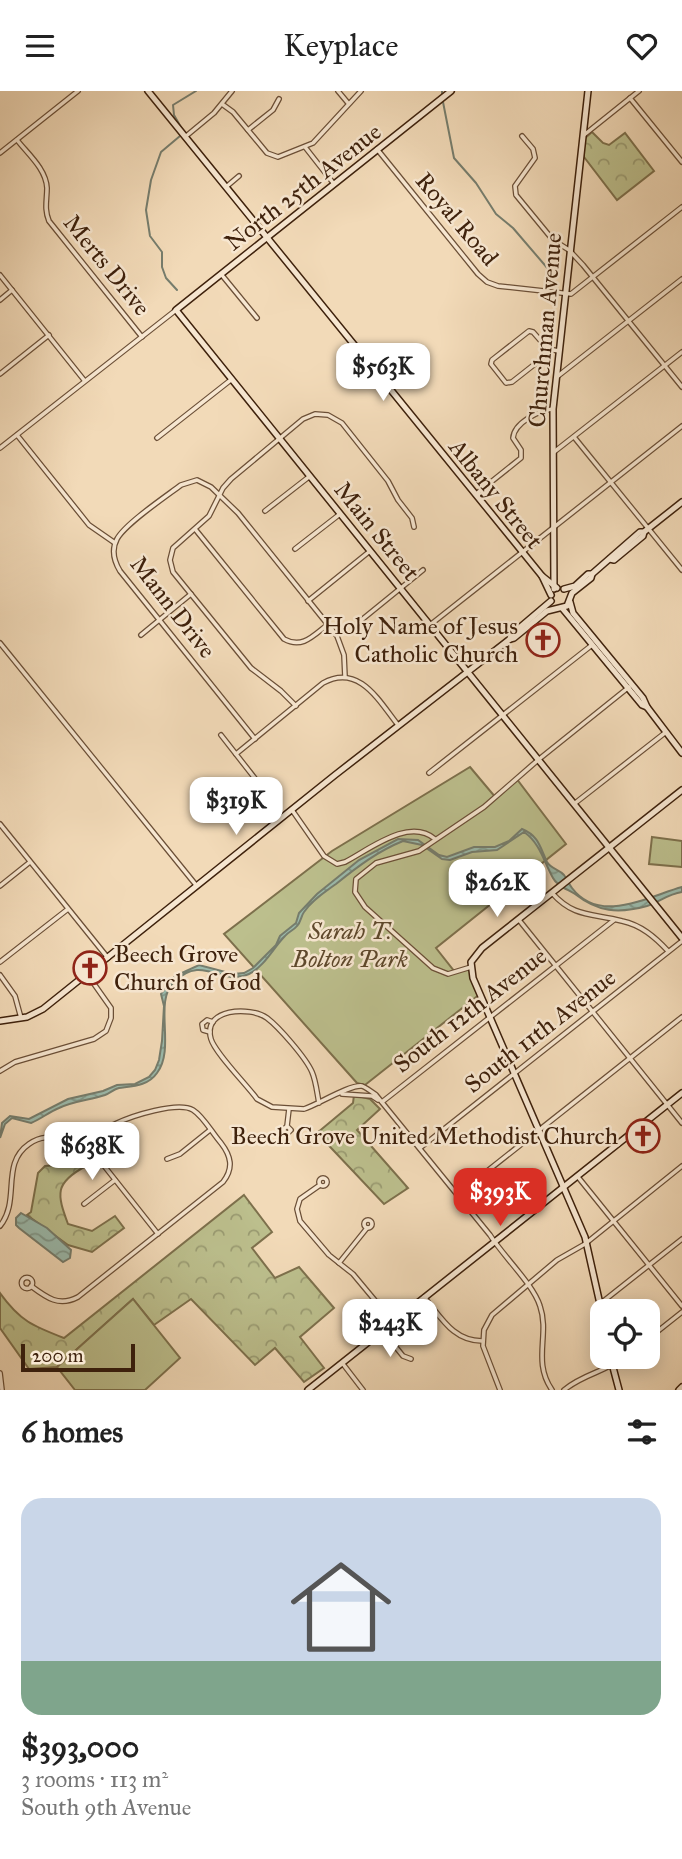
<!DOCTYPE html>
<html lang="en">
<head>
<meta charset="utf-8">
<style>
	body { margin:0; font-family:"IM FELL Great Primer",serif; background:#f2f2f2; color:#222; height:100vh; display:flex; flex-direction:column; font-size:26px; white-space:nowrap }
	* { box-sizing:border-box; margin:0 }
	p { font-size:23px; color:#767676 }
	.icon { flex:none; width:38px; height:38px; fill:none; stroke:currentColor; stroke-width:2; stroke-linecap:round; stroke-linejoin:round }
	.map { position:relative; height:1299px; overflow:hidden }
	.details { display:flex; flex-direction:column; background:#fff; flex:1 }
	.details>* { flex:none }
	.fabs { position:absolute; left:590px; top:1208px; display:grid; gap:14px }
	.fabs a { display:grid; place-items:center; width:70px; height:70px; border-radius:14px; background:#fff; box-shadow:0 4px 18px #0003; font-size:35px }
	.scale { position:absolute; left:21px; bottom:18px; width:114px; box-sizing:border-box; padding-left:7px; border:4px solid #3e210c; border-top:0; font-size:19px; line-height:24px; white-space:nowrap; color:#3e210c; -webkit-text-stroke:5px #f7e7d1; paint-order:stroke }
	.price { position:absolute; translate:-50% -60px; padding:0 16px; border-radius:14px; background:#fff; color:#222; font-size:23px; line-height:46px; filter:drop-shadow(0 2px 4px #0008) }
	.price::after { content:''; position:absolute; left:50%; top:42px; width:21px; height:16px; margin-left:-10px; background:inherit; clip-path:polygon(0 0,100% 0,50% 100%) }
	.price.active { background:#d93025; color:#fff }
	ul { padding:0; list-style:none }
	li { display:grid; align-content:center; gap:14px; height:371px; padding:0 21px }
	li span { display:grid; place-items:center; height:217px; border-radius:21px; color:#555 }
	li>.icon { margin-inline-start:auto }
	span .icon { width:126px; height:126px; fill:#fffc; stroke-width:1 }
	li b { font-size:30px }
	h2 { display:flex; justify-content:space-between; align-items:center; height:84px; padding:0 21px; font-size:30px }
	header { display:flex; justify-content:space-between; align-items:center; height:91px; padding:0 21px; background:#fff; font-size:32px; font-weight:600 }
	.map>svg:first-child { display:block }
	.forest { fill:url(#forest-crowns); stroke:#7d704c; stroke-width:2 }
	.park { fill:#bcbf8d; stroke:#7d704c; stroke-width:2 }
	.water { fill:url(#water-waves); stroke:#767d6d; stroke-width:2 }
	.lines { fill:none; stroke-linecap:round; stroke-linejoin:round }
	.stream { stroke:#767d6d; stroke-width:2 }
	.street-casing { stroke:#6b4f37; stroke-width:6 }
	.secondary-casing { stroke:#3e210c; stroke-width:8 }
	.street { stroke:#f7e7d1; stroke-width:3.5 }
	.secondary { stroke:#f7e7d1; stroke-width:5 }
	.labels { text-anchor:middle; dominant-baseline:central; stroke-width:5; stroke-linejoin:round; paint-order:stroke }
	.street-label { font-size:24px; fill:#3e210c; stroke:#f7e7d1 }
	.poi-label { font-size:24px; fill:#3e210c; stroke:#f7e7d1; text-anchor:end }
	.park-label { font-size:24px; font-style:italic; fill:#5e482c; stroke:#f7e7d1 }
</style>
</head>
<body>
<header><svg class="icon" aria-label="menu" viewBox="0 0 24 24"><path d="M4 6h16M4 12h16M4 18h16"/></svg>Keyplace<svg class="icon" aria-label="heart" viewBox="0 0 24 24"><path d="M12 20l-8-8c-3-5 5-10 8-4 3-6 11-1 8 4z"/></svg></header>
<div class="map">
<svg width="682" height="1299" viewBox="0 0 682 1299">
	<defs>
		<pattern id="forest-crowns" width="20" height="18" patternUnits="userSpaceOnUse" patternTransform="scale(1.75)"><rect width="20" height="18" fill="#bcbf8d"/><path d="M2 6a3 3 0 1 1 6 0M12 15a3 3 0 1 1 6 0" fill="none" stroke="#9a9b72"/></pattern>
		<pattern id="water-waves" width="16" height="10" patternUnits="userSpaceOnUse" patternTransform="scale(1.75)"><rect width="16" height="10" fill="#9bbbad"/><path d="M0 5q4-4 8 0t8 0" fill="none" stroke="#80988b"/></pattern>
	</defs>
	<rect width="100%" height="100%" fill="#f2dab8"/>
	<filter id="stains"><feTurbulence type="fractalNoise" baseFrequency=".00286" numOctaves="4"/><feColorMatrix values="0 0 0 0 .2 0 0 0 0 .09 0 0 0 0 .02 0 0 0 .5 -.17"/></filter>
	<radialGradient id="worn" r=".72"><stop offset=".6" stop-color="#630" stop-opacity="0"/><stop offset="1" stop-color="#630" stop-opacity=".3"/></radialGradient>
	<g class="forest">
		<polygon points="592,41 603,52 609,54 625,42 654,80 617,109 584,66 584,48"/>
		<polygon points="354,1004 370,1008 380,1018 357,1039 408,1097 384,1113 317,1042 353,1012"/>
		<path d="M57,1074L86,1075C54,1092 57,1103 68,1133L92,1140L115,1125L124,1137L92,1161L68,1154L27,1124L31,1121L38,1082L45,1075Z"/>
		<path d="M244,1104L272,1141L252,1157L275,1187L299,1176L334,1217L300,1246L324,1277L304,1291L275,1257L255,1274L191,1208L154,1234L133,1208L57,1276L29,1278L0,1237V1202C20,1230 33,1235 64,1247Z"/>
	</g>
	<g class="park">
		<polygon points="470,676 496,707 516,687 566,753 436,857 455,881 471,876 480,903 365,994 357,992 224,843 332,760"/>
		<polygon points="652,746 682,750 682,776 649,773"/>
		<polygon points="133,1208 180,1267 145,1299 75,1299 57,1276"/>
	</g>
	<g class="water">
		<path d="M522,738C539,745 540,756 547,771C551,778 559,778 564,784C567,788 569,793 572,797C600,834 649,805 682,796V801C668,803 659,811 647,815C618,823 598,821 575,803C567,798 557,795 553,787C544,771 540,752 524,741L497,759L472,761L450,769L442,768L422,754L403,750C378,760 357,776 336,793C325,801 312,809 304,821C301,825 301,831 297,835C294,839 288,841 285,845C273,857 265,875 249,883C222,896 203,862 174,891C153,911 176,957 157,982C148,995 133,995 119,997C114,998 110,1002 105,1004C90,1009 73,1010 59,1017C49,1021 41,1028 31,1032L12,1027L5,1033L0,1047L2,1032L10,1025L29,1028L68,1008L103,1000L117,994L135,993L149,986L155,979L159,969L162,950L164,915L161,903L175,885L199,874L233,883L244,882L253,877L276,854L280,845L296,832L299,822L317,803L359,769L398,748L418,749L439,764L447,766L474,756H495L509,750Z"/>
		<polygon points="21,1122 47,1137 71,1159 70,1167 63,1171 19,1137 16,1134 16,1127"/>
	</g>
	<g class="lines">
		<g class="stream">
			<polyline points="442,0 442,3"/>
			<polyline points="443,11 454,67 476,92 496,123 513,137 555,186"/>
			<polyline points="182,38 174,24 173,14 196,0"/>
			<polyline points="177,199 166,187 162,176 162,161 150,145 146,119 151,89 161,61 180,45"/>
		</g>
		<defs>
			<g id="street">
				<polyline points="338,0 348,12"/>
				<polyline points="630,7 682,71"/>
				<polyline points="222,13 233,21 267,62 278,66 313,52 361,0"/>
				<polyline points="248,39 273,19 279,8"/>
				<polyline points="584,44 639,0"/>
				<polyline points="522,45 533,58 535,67 515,95 516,104 553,149 569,159 583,174 682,296"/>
				<polyline points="185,46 214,22 232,0"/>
				<path d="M17,49C28,63 46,78 47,97C47,109 44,118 49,130L142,246"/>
				<polyline points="305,56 334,93"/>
				<polyline points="377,58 478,183 487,191 498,195 571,203 682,116"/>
				<polyline points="0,62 78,0"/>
				<polyline points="226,96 239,85"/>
				<polyline points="221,183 257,227"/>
				<polyline points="0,184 84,289"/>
				<polyline points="0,209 12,199"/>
				<polyline points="548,258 540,269 512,291 506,292 491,273 492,269 529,240 533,241 548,258 559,260"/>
				<polyline points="0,283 49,244"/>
				<polyline points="558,285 682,188"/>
				<polyline points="17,344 89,434 115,452"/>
				<polyline points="574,346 682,479"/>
				<polyline points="157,347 232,288"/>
				<polyline points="0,357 176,219"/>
				<polyline points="554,361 682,261"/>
				<path d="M476,403L521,367V359L513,347C514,332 539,319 553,318"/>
				<polyline points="265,420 310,385"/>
				<path d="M195,438L284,548C302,558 313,545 327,534"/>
				<polyline points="295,458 340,423"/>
				<polyline points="308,510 370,460"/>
				<polyline points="359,531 423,479"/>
				<polyline points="430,534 682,335"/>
				<polyline points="141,544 191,503"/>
				<polyline points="0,552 196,794"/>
				<polyline points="296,615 281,600 251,577 173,481 170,469 173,457 209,425 223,397 231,388 303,328 315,323 328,324 342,332 388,390 398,409 412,427 414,436"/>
				<polyline points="221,644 257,690"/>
				<path d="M255,648L120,480C114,470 111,459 117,448C125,433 165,406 181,394L197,389L211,396L238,422L337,545L344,564L345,586"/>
				<path d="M236,663L323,592C359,572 379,610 398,634"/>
				<polyline points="429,682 592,554"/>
				<polyline points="574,713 666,641"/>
				<path d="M292,719L324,765L337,773L345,771C370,758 409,726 435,748"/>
				<polyline points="0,733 108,867"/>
				<polyline points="0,795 30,771"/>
				<path d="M552,802C574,827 593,822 622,830C641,834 655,846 668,860"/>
				<polyline points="519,829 682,1032"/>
				<polyline points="0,871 68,818"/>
				<polyline points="471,876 448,883 433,877 365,816 355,801 356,788 376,772 419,760 484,716 538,669 629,596"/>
				<polyline points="0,884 15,905 21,927"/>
				<polyline points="210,941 203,939 202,933 207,929 213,931"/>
				<polyline points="0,980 15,971 94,948 106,940 111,927 111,917 87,883"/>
				<polyline points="342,1003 372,1005 378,1009"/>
				<polyline points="382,1011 614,829"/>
				<path d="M319,1012C317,1002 316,990 312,981C306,967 279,936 267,927C250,915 202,917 211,948C215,962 247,994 257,1008L272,1016L304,1018C317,1014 350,993 362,995C367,997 372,1001 376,1004L490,1144C503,1165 533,1193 540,1215C550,1244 532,1270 552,1299"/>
				<polyline points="287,1035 291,1039 287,1043 283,1039 287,1035 289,1018"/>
				<polyline points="89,1047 105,1076 158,1143"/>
				<polyline points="420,1057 682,850"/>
				<polyline points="167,1068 180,1063 210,1039"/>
				<polyline points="578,1086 682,1215"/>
				<circle cx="323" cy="1091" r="4"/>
				<polyline points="320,1094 300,1108 297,1118 300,1130 329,1164 353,1183 393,1231"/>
				<polyline points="457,1104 682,926"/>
				<polyline points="84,1113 115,1089"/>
				<circle cx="368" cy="1133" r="4"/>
				<path d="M0,1135C21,1109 0,1073 29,1053C49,1039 61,1052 81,1049C93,1047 104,1038 115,1033C131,1025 178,1010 193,1019C204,1026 212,1042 221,1052C231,1065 234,1077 223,1091L78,1206C59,1216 47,1207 31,1195"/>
				<polyline points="339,1172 367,1137"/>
				<circle cx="27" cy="1192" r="5.5"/>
				<path d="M424,1206C441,1226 453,1250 482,1250"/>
				<polyline points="379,1211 398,1227"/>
				<polyline points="601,1212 682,1148"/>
				<polyline points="382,1239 403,1265 411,1268"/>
				<polyline points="648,1248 682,1221"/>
				<polyline points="343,1273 363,1299"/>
				<polyline points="0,1282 2,1299"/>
				<polyline points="500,1299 483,1255 484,1239 492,1224 557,1169 585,1153 682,1075"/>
				<path d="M564,1299C585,1282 606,1281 626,1265"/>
			</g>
			<g id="secondary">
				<polyline points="148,0 542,485 551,504"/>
				<polyline points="451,0 176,219 682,847"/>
				<polyline points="610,468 614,469 643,445 644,441"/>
				<polyline points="542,485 557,497"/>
				<polyline points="554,498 553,318 588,0"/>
				<polyline points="564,498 575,495 588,483 592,483 640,441 644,441 682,411"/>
				<polyline points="570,511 573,522 643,607 647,616"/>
				<polyline points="562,517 642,614 647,616 682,662"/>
				<polyline points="510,548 514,547 547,520 567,515 572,502 591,487 592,483"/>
				<polyline points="0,930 27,926 43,918 335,684 510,548 511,544 551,510"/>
				<polyline points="602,1222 585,1146 473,887 471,871 482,857 682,699"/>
				<polyline points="610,1265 619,1299"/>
				<polyline points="308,1299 682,1002"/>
				<polyline points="679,1299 682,1296"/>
			</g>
		</defs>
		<use href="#street" class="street-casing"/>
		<use href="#secondary" class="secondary-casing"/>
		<use href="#street" class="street"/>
		<use href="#secondary" class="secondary"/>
	</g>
	<defs>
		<symbol id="church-ring" viewBox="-11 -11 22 22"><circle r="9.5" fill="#f7e7d1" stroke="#8f2418" stroke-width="1.5"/><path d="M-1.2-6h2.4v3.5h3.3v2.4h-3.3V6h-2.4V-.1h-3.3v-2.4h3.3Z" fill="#8f2418"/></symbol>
	</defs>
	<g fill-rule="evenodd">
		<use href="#church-ring" x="524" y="530" width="38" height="38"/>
		<use href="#church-ring" x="71" y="858" width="38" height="38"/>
		<use href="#church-ring" x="624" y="1026" width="38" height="38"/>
	</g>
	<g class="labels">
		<g class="street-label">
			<text transform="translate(303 96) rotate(-38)">North 25th Avenue</text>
			<text transform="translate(457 128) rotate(50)">Royal Road</text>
			<text transform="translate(107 174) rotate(51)">Merts Drive</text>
			<text transform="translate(545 239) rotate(-85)">Churchman Avenue</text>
			<text transform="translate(496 403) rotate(51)">Albany Street</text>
			<text transform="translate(377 440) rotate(51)">Main Street</text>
			<text transform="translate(173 516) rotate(52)">Mann Drive</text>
			<text transform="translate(470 919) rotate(-38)">South 12th Avenue</text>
			<text transform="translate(540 940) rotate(-38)">South 11th Avenue</text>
		</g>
		<g class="poi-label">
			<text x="518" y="535">Holy Name of Jesus<tspan x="518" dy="28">Catholic Church</tspan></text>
			<text x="114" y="863" text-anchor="start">Beech Grove<tspan x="114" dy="28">Church of God</tspan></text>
			<text x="618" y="1045">Beech Grove United Methodist Church</text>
		</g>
		<g class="park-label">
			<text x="350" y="840">Sarah T.<tspan x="350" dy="28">Bolton Park</tspan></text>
		</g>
	</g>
	<rect width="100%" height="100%" filter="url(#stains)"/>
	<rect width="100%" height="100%" fill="url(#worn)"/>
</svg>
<div class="fabs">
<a><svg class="icon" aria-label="locate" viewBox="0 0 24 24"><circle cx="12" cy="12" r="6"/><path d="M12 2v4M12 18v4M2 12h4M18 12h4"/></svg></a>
</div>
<div class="scale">200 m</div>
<b class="price" style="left:383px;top:312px">$563K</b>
<b class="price" style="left:236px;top:746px">$319K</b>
<b class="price" style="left:497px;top:828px">$262K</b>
<b class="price" style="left:92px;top:1091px">$638K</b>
<b class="price active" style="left:500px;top:1137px">$393K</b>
<b class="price" style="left:390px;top:1268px">$243K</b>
</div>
<section class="details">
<h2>6 homes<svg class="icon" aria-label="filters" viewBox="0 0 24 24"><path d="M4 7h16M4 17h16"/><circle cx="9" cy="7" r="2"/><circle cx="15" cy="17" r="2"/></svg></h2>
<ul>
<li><span style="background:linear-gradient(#c9d6e8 75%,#7fa58c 0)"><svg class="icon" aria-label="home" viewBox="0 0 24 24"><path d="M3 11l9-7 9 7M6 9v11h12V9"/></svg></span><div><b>$393,000</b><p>3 rooms · 113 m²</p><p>South 9th Avenue</p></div></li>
</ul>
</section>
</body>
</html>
